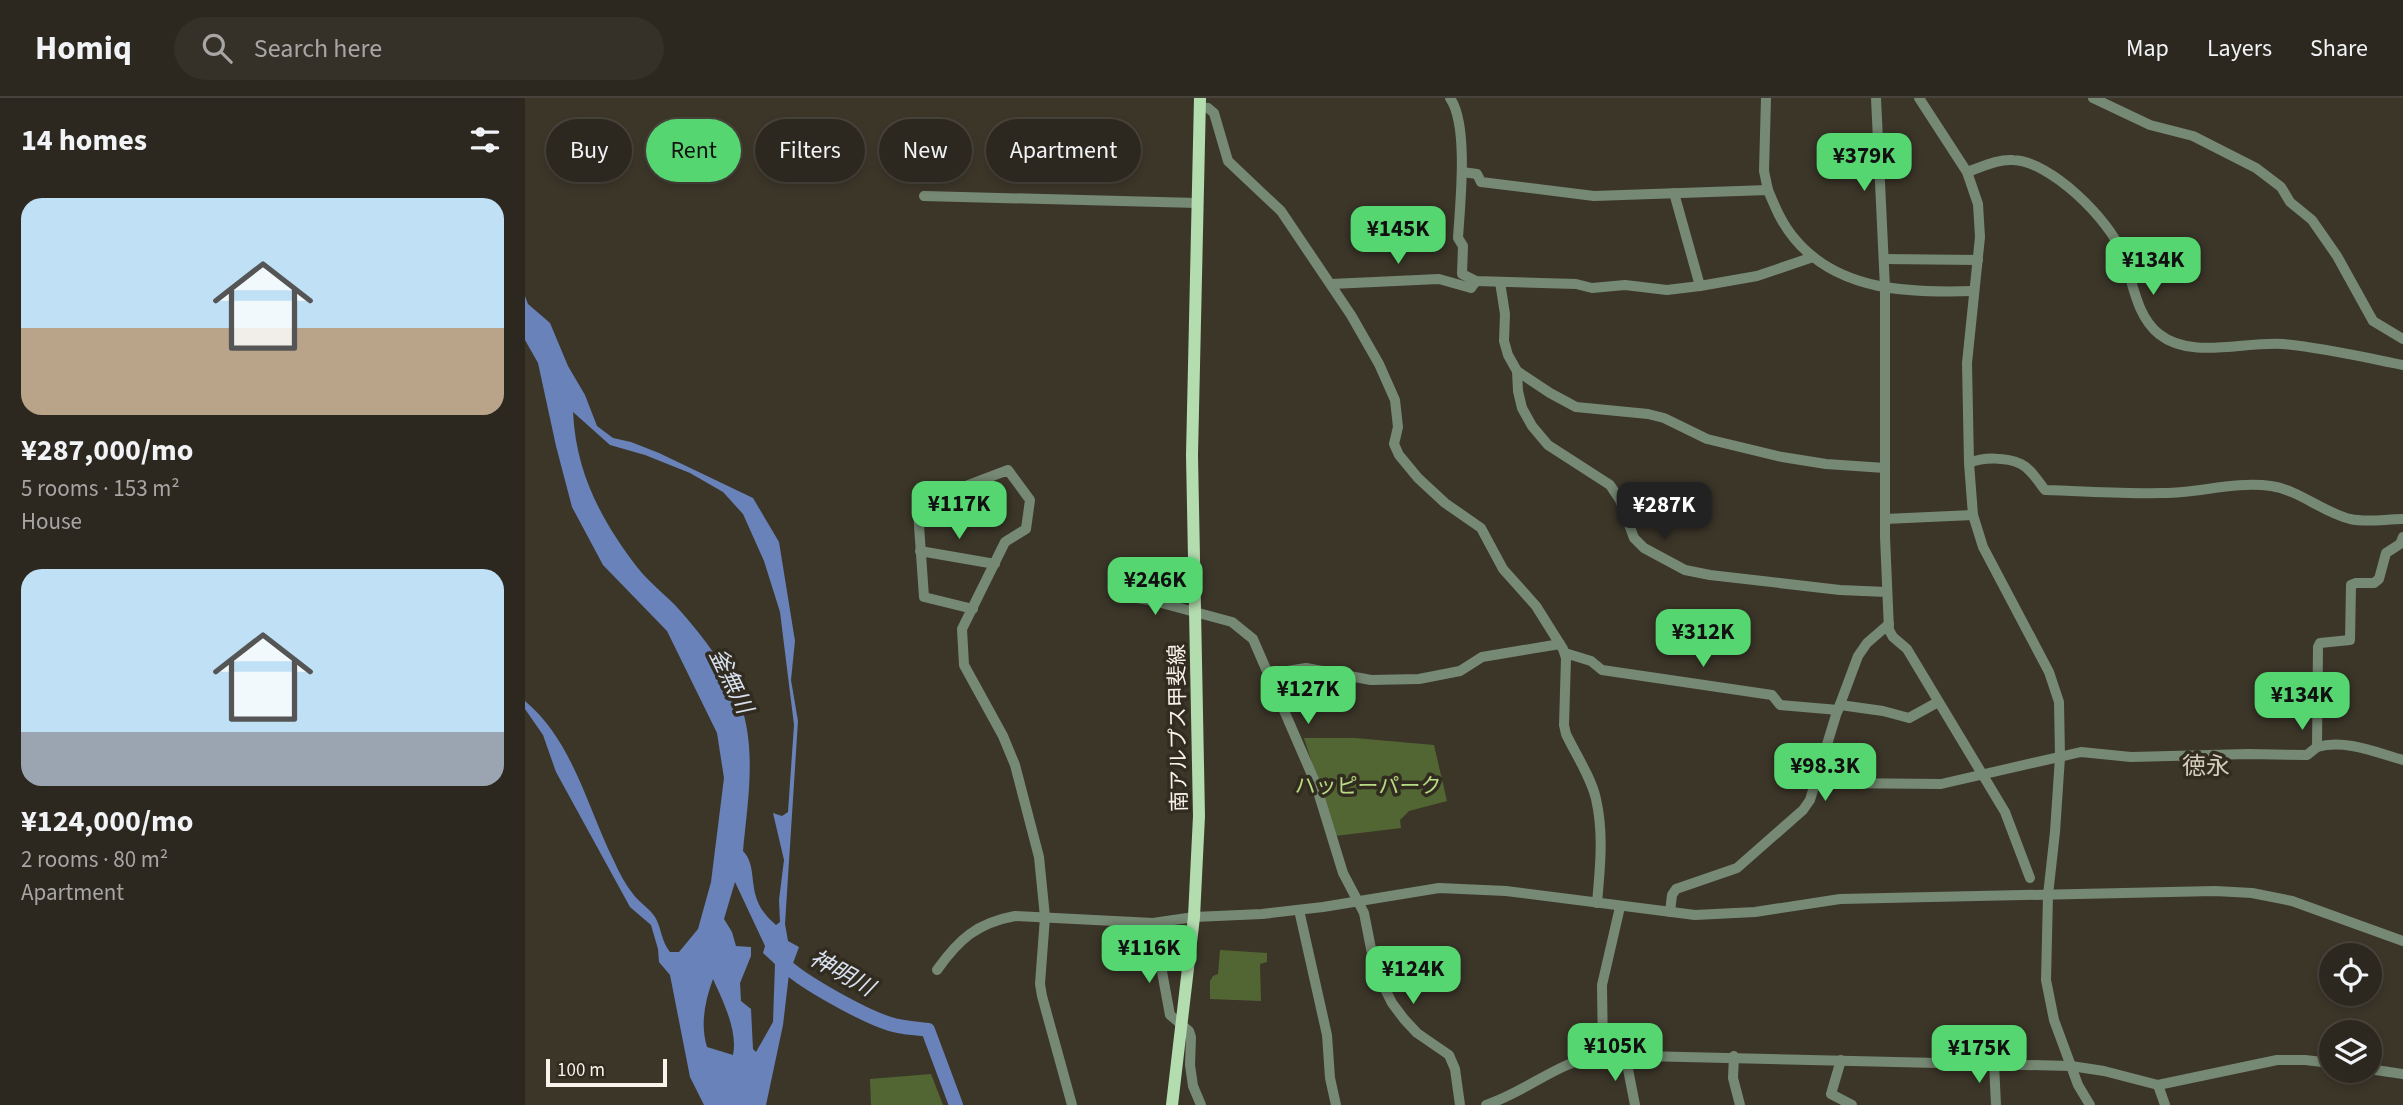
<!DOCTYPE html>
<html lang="en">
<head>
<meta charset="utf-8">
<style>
	body { margin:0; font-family:"Source Sans 3","Noto Sans JP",sans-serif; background:#353028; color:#f1f3f6; height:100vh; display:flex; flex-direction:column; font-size:26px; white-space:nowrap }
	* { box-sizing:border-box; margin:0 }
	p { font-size:23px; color:#a7a6a4 }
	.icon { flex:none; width:38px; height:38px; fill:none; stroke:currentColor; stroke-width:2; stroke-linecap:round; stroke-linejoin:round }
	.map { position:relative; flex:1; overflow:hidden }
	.panel { display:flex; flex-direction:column; background:#2d281f; width:525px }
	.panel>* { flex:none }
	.banner { position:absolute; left:21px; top:21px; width:665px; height:63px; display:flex; gap:14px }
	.buttons { position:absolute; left:1794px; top:845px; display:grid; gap:14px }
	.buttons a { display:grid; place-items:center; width:63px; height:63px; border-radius:50%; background:#2d281f; box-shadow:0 4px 10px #0003,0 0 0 2px #48443d; font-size:35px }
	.scale { position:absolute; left:21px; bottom:18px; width:121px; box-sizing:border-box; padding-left:7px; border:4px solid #f8f4ec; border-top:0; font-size:19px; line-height:24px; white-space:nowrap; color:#f8f4ec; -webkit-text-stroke:5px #312c1f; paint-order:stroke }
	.price { position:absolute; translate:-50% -60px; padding:0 16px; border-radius:14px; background:#56d671; color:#111; font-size:23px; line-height:46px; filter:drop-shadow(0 2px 4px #0008) }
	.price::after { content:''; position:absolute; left:50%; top:42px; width:21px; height:16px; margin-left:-10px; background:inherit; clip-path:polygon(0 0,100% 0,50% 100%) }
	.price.current { background:#222; color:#fff }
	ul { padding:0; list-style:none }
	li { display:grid; align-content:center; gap:14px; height:371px; padding:0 21px }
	li span { display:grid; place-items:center; height:217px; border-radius:21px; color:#555 }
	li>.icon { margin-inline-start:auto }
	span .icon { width:126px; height:126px; fill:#fffc; stroke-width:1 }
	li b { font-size:30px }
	h2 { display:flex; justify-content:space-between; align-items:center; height:84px; padding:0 21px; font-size:30px }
	.chip { padding:0 24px; border-radius:32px; background:#2d281f; box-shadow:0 4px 10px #0003,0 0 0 2px #48443d; font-size:24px; line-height:63px }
	.chip.current { background:#56d671; color:#111 }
	header { display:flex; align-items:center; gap:42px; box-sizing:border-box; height:98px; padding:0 35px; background:#2d281f; border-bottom:2px solid #48443d }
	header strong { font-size:33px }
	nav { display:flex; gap:38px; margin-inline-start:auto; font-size:24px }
	.search { width:490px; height:63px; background:#353028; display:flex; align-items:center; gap:18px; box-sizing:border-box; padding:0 24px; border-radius:38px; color:#a7a6a4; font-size:26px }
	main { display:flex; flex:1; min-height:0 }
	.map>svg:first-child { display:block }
	.green { fill:#526633 }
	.water { fill:#6982b9; fill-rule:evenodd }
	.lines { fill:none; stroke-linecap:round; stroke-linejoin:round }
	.river { stroke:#6982b9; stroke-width:14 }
	.minor { stroke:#768974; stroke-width:10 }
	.major { stroke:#b3dcaf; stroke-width:12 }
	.labels { text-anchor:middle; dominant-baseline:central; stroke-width:7; stroke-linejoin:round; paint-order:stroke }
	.street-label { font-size:21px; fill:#f8f4ec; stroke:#312c1f }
	.park-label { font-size:21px; fill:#b8db85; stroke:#312c1f }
	.water-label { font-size:23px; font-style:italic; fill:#d9e1f1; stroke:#312c1f }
	.quarter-label { font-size:24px; fill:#d4cdbc; stroke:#312c1f }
</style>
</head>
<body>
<header>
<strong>Homiq</strong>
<div class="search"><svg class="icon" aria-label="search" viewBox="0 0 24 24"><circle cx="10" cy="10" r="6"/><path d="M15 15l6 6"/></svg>Search here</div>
<nav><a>Map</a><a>Layers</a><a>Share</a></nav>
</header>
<main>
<section class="panel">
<h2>14 homes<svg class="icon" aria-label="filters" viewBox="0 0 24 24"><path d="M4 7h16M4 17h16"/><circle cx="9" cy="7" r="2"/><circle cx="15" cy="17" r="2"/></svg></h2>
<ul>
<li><span style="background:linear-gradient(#bfe0f5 60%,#b9a48a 0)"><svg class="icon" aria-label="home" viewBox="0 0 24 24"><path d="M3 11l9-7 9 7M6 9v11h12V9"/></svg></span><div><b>¥287,000/mo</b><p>5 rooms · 153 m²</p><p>House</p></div></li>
<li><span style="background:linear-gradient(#bfe0f5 75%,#9aa5b1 0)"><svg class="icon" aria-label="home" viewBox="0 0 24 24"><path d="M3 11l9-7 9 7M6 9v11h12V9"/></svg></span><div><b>¥124,000/mo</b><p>2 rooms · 80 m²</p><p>Apartment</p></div></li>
</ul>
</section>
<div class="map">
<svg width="1878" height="1007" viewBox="0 0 1878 1007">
	<rect width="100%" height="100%" fill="#3c3629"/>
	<g class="green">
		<polygon points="779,640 830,640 909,647 922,703 884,713 875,722 876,730 810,738"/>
		<polygon points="695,852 742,855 742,864 735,866 736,903 685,901 685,883 688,878 693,876"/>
		<polygon points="406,976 418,1007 346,1007 345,981"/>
	</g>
	<path class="water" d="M0,198L3,206L25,225L43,268L60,297L72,328L88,340L106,344L134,355L228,400L254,444L270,543L266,582L273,623L260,826L263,843L274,849L264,876L258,927L241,1007H179L165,979L145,877L134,864L133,851L126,827L105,809L31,674L18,637L0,611V603C48,643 62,709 89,763C94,774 100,786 108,796C114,804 124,810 130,819C137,831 136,843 145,854H154L173,831L186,784L199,680L192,635L142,533L78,467L47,409L31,348L13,265L0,242ZM48,314L85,347L120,357L165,375L198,394L218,416L239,463L255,514L269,627L263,714L257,718L248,715L259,762L254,802L255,824L251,827C217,799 236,772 218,753C223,699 234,641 209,590C195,560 172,531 150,507C138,495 123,483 112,469C76,422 51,375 48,314ZM210,784L240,848L238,855L250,866L248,924L231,954L228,951L226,911L216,903L215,885L226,858V849L211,848L207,834L199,821ZM188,881C198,903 213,933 208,957L182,949C175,926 180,903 188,881Z"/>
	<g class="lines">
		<path class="river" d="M253,858C263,878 342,919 365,926C377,930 391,930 403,932L431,1007"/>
		<g class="minor">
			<path d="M925,0C944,27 935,106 933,140L938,148L937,176L951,183L1051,186L1067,190L1100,187L1142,192L1175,188L1232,178L1288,159"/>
			<polyline points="1241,0 1239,73 1243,92"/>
			<polyline points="1351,0 1360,190 1360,439 1364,532 1368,539 1382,551 1480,714 1505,780"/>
			<polyline points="1394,0 1442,74 1453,106 1455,139 1442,265 1444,365 1448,417 1458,449 1524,574 1534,604 1535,659 1530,734 1523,797 1521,882 1529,922 1553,987 1565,1007"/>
			<polyline points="1568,0 1625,27 1668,38 1731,70 1756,89 1765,104 1787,122 1812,158 1848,223 1878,241"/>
			<path d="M675,9L683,10L689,15L703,63L756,113L826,217L854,266L870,302L873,329L869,346L874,357L893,380L920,405L956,430L978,471L1011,508L1038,551L1041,560L1039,627L1041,636C1051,657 1066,679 1071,701C1079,736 1075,770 1072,805"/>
			<path d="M937,74L952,76L956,84L1069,98L1243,92C1250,109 1257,126 1269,140C1313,194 1386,195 1449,193"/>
			<path d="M1442,74C1457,69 1472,61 1488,62C1525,63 1584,121 1597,155C1608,181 1610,217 1634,236C1666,262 1719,243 1758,246C1799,250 1838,259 1878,267"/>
			<polyline points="1149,95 1175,188"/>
			<polyline points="399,98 673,105"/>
			<polyline points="1359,161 1453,162"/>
			<polyline points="975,184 980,216 979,243 983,257 992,273 1025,295 1051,309 1123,316 1139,320 1182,341 1257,359 1301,366 1360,370"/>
			<polyline points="806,186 914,181 946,190 951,183"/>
			<polyline points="992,273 993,293 997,310 1007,328 1023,347 1085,387 1095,402 1109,440 1119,450 1160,472 1185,477 1315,492 1362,494"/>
			<path d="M1444,365C1458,359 1481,359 1496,366C1506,371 1513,383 1520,392C1559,393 1599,396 1639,395C1674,395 1710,383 1746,388C1774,392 1797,414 1825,421C1843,425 1860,421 1878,421"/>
			<polyline points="1360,421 1448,417"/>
			<polyline points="395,453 470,466"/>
			<polyline points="596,497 629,503 707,524 728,541 790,684 818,775 839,815 850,871 867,905 879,921 892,935 924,957 930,971 935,1007"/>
			<polyline points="448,511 399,499 392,399 412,399 483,372 505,402 501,431 480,444 437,531 439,567 478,638 490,667 514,759 520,819 515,886 517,898 547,1007"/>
			<polyline points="1040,555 1066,563 1077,572 1247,597 1255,607 1313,612"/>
			<polyline points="744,576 781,570 846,582 894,581 935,573 957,559 1035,546"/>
			<polyline points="1315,607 1358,613 1384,620 1413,604"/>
			<path d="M1792,649C1820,641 1850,654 1878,662"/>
			<polyline points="1289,688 1309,685 1416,686 1556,654 1606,659 1723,656 1782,657 1792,649 1793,549 1795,545 1825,542 1826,487 1831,485 1849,485 1854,481 1861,455 1875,446 1878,439"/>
			<polyline points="774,812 802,937 805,980 811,1007"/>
			<polyline points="1145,814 1147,797 1151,791 1212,770 1278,712 1285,702 1311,617 1333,558 1342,545 1364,526"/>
			<polyline points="628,825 645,917 664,933 666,939 665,967 668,988 676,1007"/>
			<path d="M412,872C434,841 452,825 490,818L628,825L669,819L737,816L798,809L914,790L981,793L1170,817L1230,814L1315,801L1690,793L1727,795L1767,803L1878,843"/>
			<polyline points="1078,956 1077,887 1095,809"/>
			<polyline points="1100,956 1110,1007"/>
			<polyline points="1209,958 1208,980 1215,1007"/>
			<polyline points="1316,962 1306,996 1327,1007"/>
			<polyline points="1469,966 1471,1007"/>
			<polyline points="1844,971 1878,976"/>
			<polyline points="1633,987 1640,1007"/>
			<path d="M961,1007C1001,994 1032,964 1075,957L1546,968L1579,973L1633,987L1752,962H1780L1806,965"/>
		</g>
		<polyline class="major" points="647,1007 669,819 674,718 667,357 675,0"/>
	</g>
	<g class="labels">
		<g class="street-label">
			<text transform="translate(653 630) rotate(-91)">南アルプス甲斐線</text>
		</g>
		<g class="park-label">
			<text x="843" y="688">ハッピーパーク</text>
		</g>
		<g class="water-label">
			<text transform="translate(206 583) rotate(64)">釜無川</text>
			<text transform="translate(317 875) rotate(29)">神明川</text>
		</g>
		<g class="quarter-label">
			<text x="1681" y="668">徳永</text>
		</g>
	</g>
</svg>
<div class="buttons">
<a><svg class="icon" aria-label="locate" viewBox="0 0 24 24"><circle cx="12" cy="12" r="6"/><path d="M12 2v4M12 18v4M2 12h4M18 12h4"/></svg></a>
<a><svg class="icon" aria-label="layers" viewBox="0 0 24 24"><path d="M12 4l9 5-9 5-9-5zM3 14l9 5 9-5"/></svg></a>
</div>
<div class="scale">100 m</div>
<b class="price" style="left:1339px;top:95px">¥379K</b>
<b class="price" style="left:873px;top:168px">¥145K</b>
<b class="price" style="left:1628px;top:199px">¥134K</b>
<b class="price" style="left:434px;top:443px">¥117K</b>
<b class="price current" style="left:1139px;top:444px">¥287K</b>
<b class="price" style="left:630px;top:519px">¥246K</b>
<b class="price" style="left:1178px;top:571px">¥312K</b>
<b class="price" style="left:783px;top:628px">¥127K</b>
<b class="price" style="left:1777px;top:634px">¥134K</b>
<b class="price" style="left:1300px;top:705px">¥98.3K</b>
<b class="price" style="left:624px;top:887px">¥116K</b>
<b class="price" style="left:888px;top:908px">¥124K</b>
<b class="price" style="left:1090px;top:985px">¥105K</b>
<b class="price" style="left:1454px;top:987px">¥175K</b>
<div class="banner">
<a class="chip">Buy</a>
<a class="chip current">Rent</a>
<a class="chip">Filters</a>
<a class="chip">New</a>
<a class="chip">Apartment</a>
</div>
</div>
</main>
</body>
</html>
